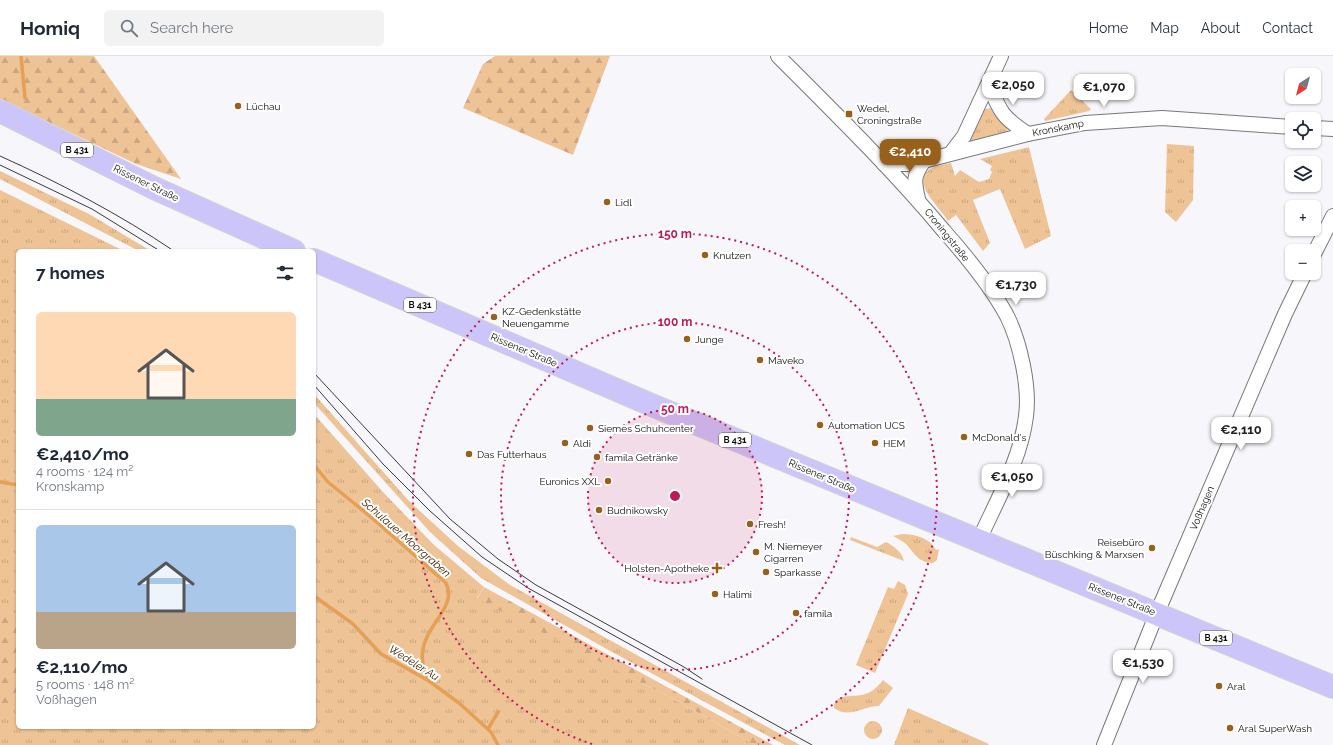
<!DOCTYPE html>
<html lang="en">
<head>
<meta charset="utf-8">
<style>
	body { margin:0; font-family:Raleway,sans-serif; background:#f2f2f3; color:#1f2937; height:100vh; display:flex; flex-direction:column; font-size:15px; white-space:nowrap }
	* { box-sizing:border-box; margin:0 }
	p { font-size:13px; color:#747a83 }
	.icon { flex:none; width:22px; height:22px; fill:none; stroke:currentColor; stroke-width:2; stroke-linecap:round; stroke-linejoin:round }
	.map { position:relative; flex:1; overflow:hidden }
	.details { position:absolute; left:16px; top:193px; width:300px; height:480px; display:flex; flex-direction:column; background:#fff; border-radius:6px; box-shadow:0 1px 3px #0004 }
	.details>* { flex:none }
	.needle { width:26px; rotate:216deg }
	.buttons { position:absolute; left:1285px; top:12px; display:grid; gap:8px }
	.buttons a { display:grid; place-items:center; width:36px; height:36px; border-radius:6px; background:#fff; box-shadow:0 1px 3px #0004; font-size:20px }
	.price { position:absolute; translate:-50% -34px; padding:0 9px; border-radius:8px; background:#fff; color:#222; font-size:13px; line-height:26px; filter:drop-shadow(0 1px 2px #0008) }
	.price::after { content:''; position:absolute; left:50%; top:24px; width:12px; height:9px; margin-left:-6px; background:inherit; clip-path:polygon(0 0,100% 0,50% 100%) }
	.price.active { background:#98611b; color:#fff }
	ul { padding:0; list-style:none }
	li { display:grid; align-content:center; gap:8px; height:212px; padding:0 20px }
	li+li { border-top:1px solid #e0e1e3 }
	li span { display:grid; place-items:center; height:124px; border-radius:6px; color:#555 }
	li>.icon { margin-inline-start:auto }
	span .icon { width:72px; height:72px; fill:#fffc; stroke-width:1 }
	li b { font-size:17px }
	h2 { display:flex; justify-content:space-between; align-items:center; height:48px; padding:0 20px; font-size:17px }
	header { display:flex; align-items:center; gap:24px; box-sizing:border-box; height:56px; padding:0 20px; background:#fff; border-bottom:1px solid #e0e1e3 }
	header strong { font-size:19px }
	nav { display:flex; gap:22px; margin-inline-start:auto; font-size:14px }
	.search { width:280px; height:36px; background:#f2f2f3; display:flex; align-items:center; gap:10px; box-sizing:border-box; padding:0 14px; border-radius:6px; color:#747a83; font-size:15px }
	.map>svg:first-child { display:block }
	.grass { fill:url(#grass-tufts) }
	.forest { fill:url(#forest-firs) }
	.lines { fill:none; stroke-linecap:round; stroke-linejoin:round }
	.stream { stroke:#e4a156; stroke-width:3.5 }
	.minor-casing { stroke:#78787c; stroke-width:16 }
	.primary-casing { stroke:#d4d4d4; stroke-width:24 }
	.minor { stroke:#fff; stroke-width:14 }
	.primary { stroke:#ccc5f9; stroke-width:22 }
	.tram { stroke:#3a3a3d; stroke-width:1 }
	.ring { fill:none; stroke:#c2185b; stroke-width:2; stroke-dasharray:2 4 }
	.poi-dot { fill:#98611b; stroke:#fff; stroke-width:1.5 }
	.labels { text-anchor:middle; dominant-baseline:central; stroke-width:4; stroke-linejoin:round; paint-order:stroke }
	.shield { fill:#fff; stroke:#585859; stroke-width:1 }
	.shield-label { font-size:9px; font-weight:bold; fill:#101012 }
	.poi-label { font-size:10px; fill:#101012; stroke:#fff; text-anchor:start }
	.street-label { font-size:10px; fill:#101012; stroke:#fff }
	.water-label { font-size:11px; font-style:italic; fill:#3f2403; stroke:#fff }
	.centre { fill:#c2185b; stroke:#fff; stroke-width:2 }
	.ring-label { font-size:12px; text-anchor:middle; font-weight:bold; fill:#c2185b; stroke:#fff; stroke-width:4; stroke-linejoin:round; paint-order:stroke }
</style>
</head>
<body>
<header>
<strong>Homiq</strong>
<div class="search"><svg class="icon" aria-label="search" viewBox="0 0 24 24"><circle cx="10" cy="10" r="6"/><path d="M15 15l6 6"/></svg>Search here</div>
<nav><a>Home</a><a>Map</a><a>About</a><a>Contact</a></nav>
</header>
<div class="map">
<svg width="1333" height="689" viewBox="0 0 1333 689">
	<defs>
		<pattern id="grass-tufts" width="24" height="20" patternUnits="userSpaceOnUse"><rect width="24" height="20" fill="#eec396"/><path d="M3 7l-1-3M5 7V3M7 7l1-3M15 17l-1-3M17 17v-4M19 17l1-3" fill="none" stroke="#cba680"/></pattern>
		<pattern id="forest-firs" width="22" height="20" patternUnits="userSpaceOnUse"><rect width="22" height="20" fill="#eec396"/><path d="M5 1l3.5 6h-7zM16 11l3.5 6h-7z" fill="#cba680"/></pattern>
	</defs>
	<rect width="100%" height="100%" fill="#f7f7fb"/>
	<g class="grass">
		<polygon points="1071,34 1091,53 1089,55 1045,65 1044,63"/>
		<polygon points="993,52 1008,70 1007,79 967,88 984,53"/>
		<polygon points="1167,88 1194,90 1193,144 1176,166 1165,156"/>
		<path d="M1029,91L1051,180L1025,193L1000,133L973,144L990,187L983,195L956,159L948,165C940,151 908,125 932,112C938,109 945,108 951,107L955,120L960,114L979,126L989,123L992,116L990,114L992,110L980,103Z"/>
		<polygon points="0,115 89,158 151,195 139,195 0,123"/>
		<polygon points="0,134 124,195 18,195 18,671 314,671 314,358 383,436 434,489 484,531 477,542 681,647 755,689 0,689"/>
		<polygon points="314,338 409,445 458,490 510,529 800,689 785,689 612,596 481,522 430,476 314,347"/>
		<path d="M902,478C915,478 930,482 936,494L939,493L937,504L933,507C919,507 915,498 906,488C902,485 897,482 893,480Z"/>
		<path d="M851,481L877,491L886,486C894,490 902,496 904,505L850,484Z"/>
		<polygon points="898,525 905,529 908,538 875,617 856,609 888,531 894,533"/>
		<path d="M883,624L893,632L879,650C863,650 849,663 834,652C833,636 855,642 865,638C873,636 878,630 883,624Z"/>
		<polygon points="908,652 989,688 988,689 894,689"/>
		<circle cx="873" cy="674" r="9"/>
	</g>
	<g class="forest">
		<polygon points="0,0 94,0 181,123 136,108 0,43"/>
		<polygon points="495,0 610,0 573,99 463,52 483,8"/>
		<polygon points="484,531 773,689 755,689 681,647 477,543"/>
		<polygon points="0,556 18,557 18,654 11,650 0,660"/>
	</g>
	<g class="lines">
		<g class="stream">
			<polyline points="21,0 25,42"/>
			<path d="M314,409L328,426L372,462L446,527C461,559 403,576 429,625"/>
			<polyline points="0,426 18,429"/>
			<polyline points="314,540 353,568 381,598 429,625 459,647 491,676 498,689"/>
			<polyline points="488,673 498,656"/>
		</g>
		<defs>
			<g id="minor">
				<path d="M778,0C835,57 893,114 944,175C967,201 991,230 1007,260C1020,286 1030,331 1026,360C1021,403 997,444 979,484"/>
				<path d="M989,29C1000,56 1003,62 1028,78"/>
				<polyline points="1314,72 1333,73"/>
				<polyline points="951,97 964,80 1001,0"/>
				<polyline points="884,108 912,108 1028,78 1085,67 1162,62 1292,71"/>
				<path d="M918,143C914,125 913,120 924,105"/>
				<polyline points="1314,198 1333,160"/>
				<polyline points="1104,689 1157,557 1285,258 1305,217"/>
			</g>
			<g id="primary">
				<polyline points="0,55 154,132 294,195"/>
				<polyline points="314,204 654,350 1333,631"/>
			</g>
		</defs>
		<use href="#minor" class="minor-casing"/>
		<use href="#primary" class="primary-casing"/>
		<use href="#minor" class="minor"/>
		<use href="#primary" class="primary"/>
		<g class="tram">
			<path d="M0,100C60,127 119,158 174,195"/>
			<polyline points="0,109 92,153 160,195"/>
			<polyline points="314,317 450,463 498,503 536,529 684,611 702,623"/>
			<polyline points="314,329 383,408 430,455 482,501 528,532 812,689"/>
		</g>
	</g>
	<circle cx="675" cy="440" r="87" fill="#c2185b" fill-opacity=".12"/>
	<g class="ring">
		<circle cx="675" cy="440" r="87"/>
		<circle cx="675" cy="440" r="174"/>
		<path d="M592 688A262 262 0 1 1 758 688"/>
	</g>
	<g class="poi-dot">
		<circle cx="238" cy="50" r="4"/>
		<rect x="845" y="54" width="8" height="8" rx="2"/>
		<circle cx="607" cy="146" r="4"/>
		<circle cx="705" cy="199" r="4"/>
		<circle cx="494" cy="261" r="4"/>
		<circle cx="687" cy="283" r="4"/>
		<circle cx="760" cy="304" r="4"/>
		<circle cx="820" cy="369" r="4"/>
		<circle cx="590" cy="372" r="4"/>
		<circle cx="964" cy="381" r="4"/>
		<circle cx="565" cy="387" r="4"/>
		<circle cx="875" cy="387" r="4"/>
		<circle cx="469" cy="398" r="4"/>
		<circle cx="597" cy="401" r="4"/>
		<circle cx="608" cy="425" r="4"/>
		<circle cx="599" cy="454" r="4"/>
		<circle cx="750" cy="468" r="4"/>
		<circle cx="1152" cy="492" r="4"/>
		<circle cx="756" cy="496" r="4"/>
		<path d="M715 506h4v4h4v4h-4v4h-4v-4h-4v-4h4z"/>
		<circle cx="766" cy="516" r="4"/>
		<circle cx="715" cy="538" r="4"/>
		<circle cx="796" cy="557" r="4"/>
		<circle cx="1219" cy="630" r="4"/>
		<circle cx="1230" cy="672" r="4"/>
	</g>
	<g class="labels">
		<g class="shield">
			<rect x="61" y="87" width="32" height="14" rx="3"/>
			<rect x="404" y="242" width="32" height="14" rx="3"/>
			<rect x="719" y="377" width="32" height="14" rx="3"/>
			<rect x="1200" y="575" width="32" height="14" rx="3"/>
		</g>
		<g class="shield-label">
			<text x="77" y="94">B 431</text>
			<text x="420" y="249">B 431</text>
			<text x="735" y="384">B 431</text>
			<text x="1216" y="582">B 431</text>
		</g>
		<g class="poi-label">
			<text x="246" y="50">Lüchau</text>
			<text x="857" y="52">Wedel,<tspan x="857" dy="12">Croningstraße</tspan></text>
			<text x="615" y="146">Lidl</text>
			<text x="713" y="199">Knutzen</text>
			<text x="502" y="255">KZ-Gedenkstätte<tspan x="502" dy="12">Neuengamme</tspan></text>
			<text x="695" y="283">Junge</text>
			<text x="768" y="304">Maveko</text>
			<text x="828" y="369">Automation UCS</text>
			<text x="598" y="372">Siemes Schuhcenter</text>
			<text x="972" y="381">McDonald's</text>
			<text x="573" y="387">Aldi</text>
			<text x="883" y="387">HEM</text>
			<text x="477" y="398">Das Futterhaus</text>
			<text x="605" y="401">famila Getränke</text>
			<text x="600" y="425" text-anchor="end">Euronics XXL</text>
			<text x="607" y="454">Budnikowsky</text>
			<text x="758" y="468">Fresh!</text>
			<text x="1144" y="486" text-anchor="end">Reisebüro<tspan x="1144" dy="12">Büschking &amp; Marxsen</tspan></text>
			<text x="764" y="490">M. Niemeyer<tspan x="764" dy="12">Cigarren</tspan></text>
			<text x="709" y="512" text-anchor="end">Holsten-Apotheke</text>
			<text x="774" y="516">Sparkasse</text>
			<text x="723" y="538">Halimi</text>
			<text x="804" y="557">famila</text>
			<text x="1227" y="630">Aral</text>
			<text x="1238" y="672">Aral SuperWash</text>
		</g>
		<g class="street-label">
			<text transform="translate(1058 72) rotate(-11)">Kronskamp</text>
			<text transform="translate(146 127) rotate(26)">Rissener Straße</text>
			<text transform="translate(947 179) rotate(51)">Croningstraße</text>
			<text transform="translate(524 294) rotate(23)">Rissener Straße</text>
			<text transform="translate(822 420) rotate(23)">Rissener Straße</text>
			<text transform="translate(1202 452) rotate(-67)">Voßhagen</text>
			<text transform="translate(1122 543) rotate(22)">Rissener Straße</text>
		</g>
		<g class="water-label">
			<text transform="translate(406 482) rotate(41)">Schulauer Moorgraben</text>
			<text transform="translate(414 607) rotate(32)">Wedeler Au</text>
		</g>
	</g>
	<circle cx="675" cy="440" r="6" class="centre"/>
	<g class="ring-label">
		<text x="675" y="182">150 m</text>
		<text x="675" y="270">100 m</text>
		<text x="675" y="357">50 m</text>
	</g>
</svg>
<div class="buttons">
<a><svg class="needle" viewBox="-14 -14 28 28"><path d="M0-13l5 13h-10z" fill="#e53935"/><path d="M0 13l5-13h-10z" fill="#747a83"/></svg></a>
<a><svg class="icon" aria-label="locate" viewBox="0 0 24 24"><circle cx="12" cy="12" r="6"/><path d="M12 2v4M12 18v4M2 12h4M18 12h4"/></svg></a>
<a><svg class="icon" aria-label="layers" viewBox="0 0 24 24"><path d="M12 4l9 5-9 5-9-5zM3 14l9 5 9-5"/></svg></a>
<a>+</a>
<a>−</a>
</div>
<b class="price" style="left:1013px;top:50px">€2,050</b>
<b class="price" style="left:1104px;top:52px">€1,070</b>
<b class="price active" style="left:910px;top:117px">€2,410</b>
<b class="price" style="left:1016px;top:250px">€1,730</b>
<b class="price" style="left:1241px;top:395px">€2,110</b>
<b class="price" style="left:1012px;top:442px">€1,050</b>
<b class="price" style="left:1143px;top:628px">€1,530</b>
<section class="details">
<h2>7 homes<svg class="icon" aria-label="filters" viewBox="0 0 24 24"><path d="M4 7h16M4 17h16"/><circle cx="9" cy="7" r="2"/><circle cx="15" cy="17" r="2"/></svg></h2>
<ul>
<li><span style="background:linear-gradient(#ffd9b3 70%,#7fa58c 0)"><svg class="icon" aria-label="home" viewBox="0 0 24 24"><path d="M3 11l9-7 9 7M6 9v11h12V9"/></svg></span><div><b>€2,410/mo</b><p>4 rooms · 124 m²</p><p>Kronskamp</p></div></li>
<li><span style="background:linear-gradient(#a9c7e8 70%,#b9a48a 0)"><svg class="icon" aria-label="home" viewBox="0 0 24 24"><path d="M3 11l9-7 9 7M6 9v11h12V9"/></svg></span><div><b>€2,110/mo</b><p>5 rooms · 148 m²</p><p>Voßhagen</p></div></li>
</ul>
</section>
</div>
</body>
</html>
